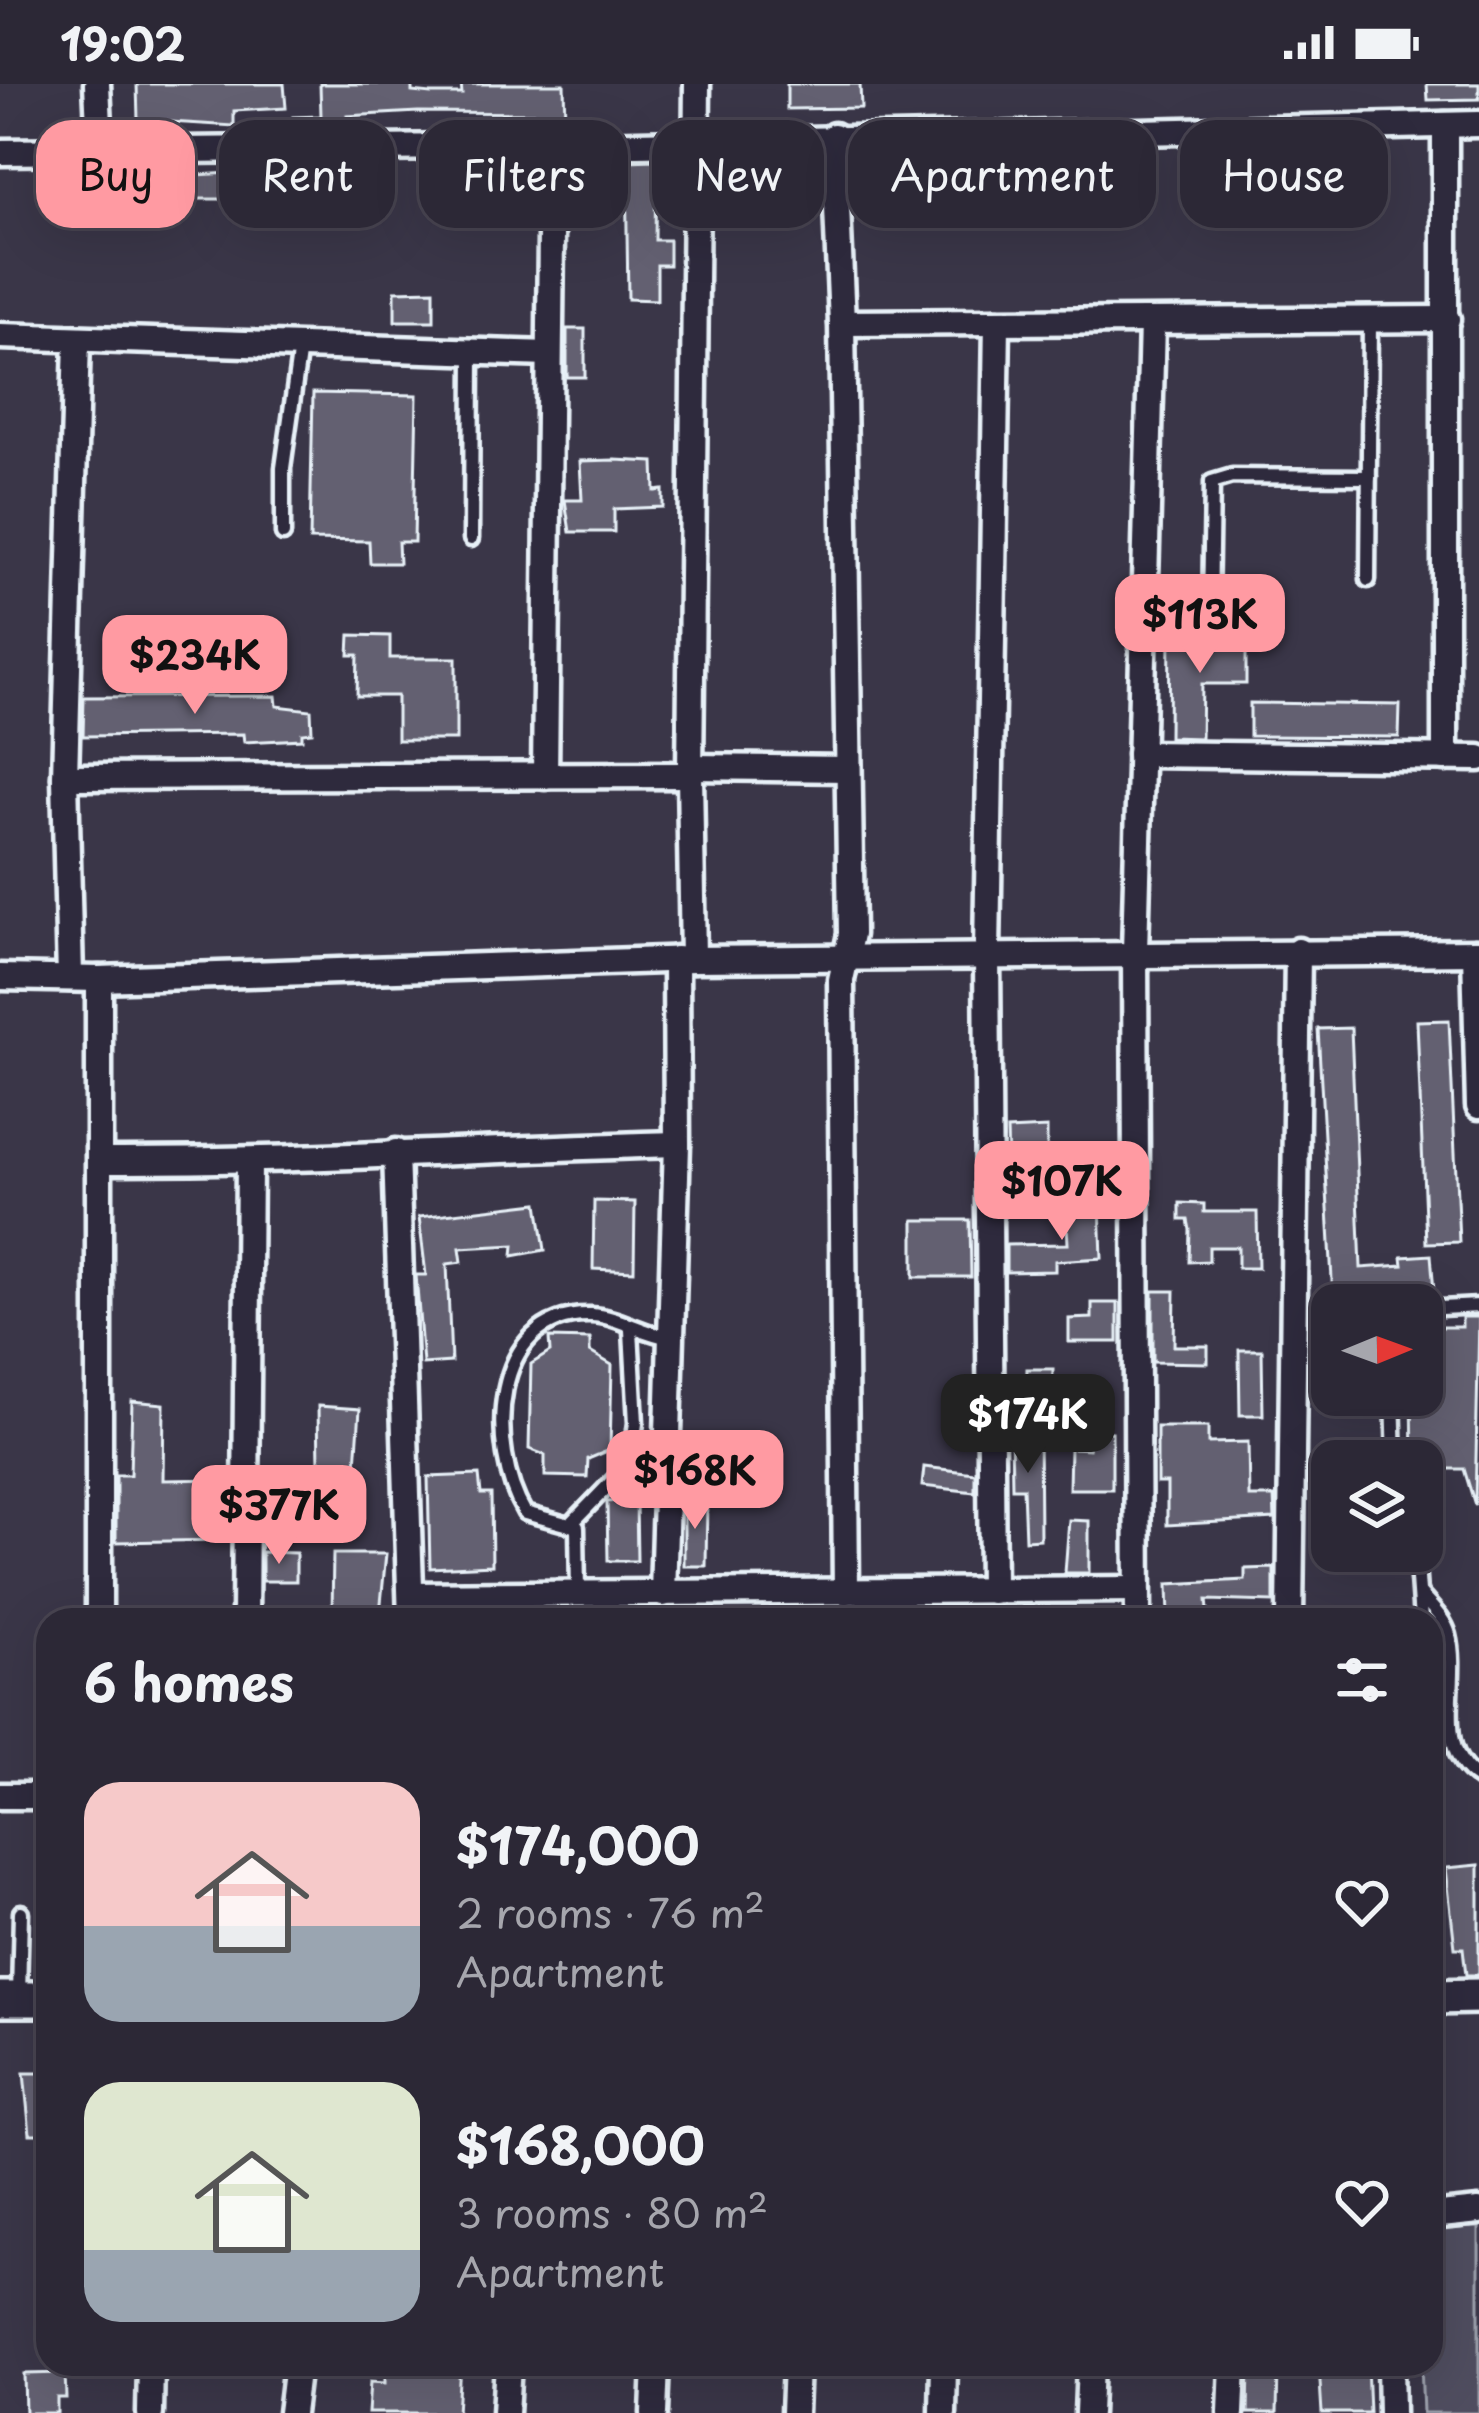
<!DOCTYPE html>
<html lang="en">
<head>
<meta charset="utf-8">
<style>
	body { margin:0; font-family:"Playpen Sans",sans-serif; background:#34303e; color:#f1f3f6; height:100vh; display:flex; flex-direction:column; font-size:45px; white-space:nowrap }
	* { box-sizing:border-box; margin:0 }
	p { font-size:39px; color:#a6a6ad }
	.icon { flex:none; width:66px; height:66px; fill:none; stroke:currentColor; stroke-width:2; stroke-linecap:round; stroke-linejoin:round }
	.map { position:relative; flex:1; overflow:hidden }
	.panel { position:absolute; left:36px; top:1524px; width:1407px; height:768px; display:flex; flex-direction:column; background:#2c2836; border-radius:36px; box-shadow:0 12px 48px #0002,0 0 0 3px #484451 }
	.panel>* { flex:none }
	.top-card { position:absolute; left:36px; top:36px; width:1407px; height:108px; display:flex; gap:24px }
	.needle { width:78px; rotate:89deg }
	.buttons { position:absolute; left:1311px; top:1200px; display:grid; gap:24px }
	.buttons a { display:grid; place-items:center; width:132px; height:132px; border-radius:24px; background:#2c2836; box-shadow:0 12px 48px #0002,0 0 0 3px #484451; font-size:60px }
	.price { position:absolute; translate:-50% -102px; padding:0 27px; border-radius:24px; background:#ff9aa2; color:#111; font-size:39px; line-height:78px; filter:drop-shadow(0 3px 6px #0008) }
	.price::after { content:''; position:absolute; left:50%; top:72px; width:36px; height:27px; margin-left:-18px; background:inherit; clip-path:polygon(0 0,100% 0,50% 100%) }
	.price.current { background:#222; color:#fff }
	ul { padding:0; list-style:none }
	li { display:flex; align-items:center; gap:36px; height:300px; padding:0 48px }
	li span { display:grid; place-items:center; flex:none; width:336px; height:240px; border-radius:36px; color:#555 }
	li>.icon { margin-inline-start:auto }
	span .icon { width:144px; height:144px; fill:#fffc; stroke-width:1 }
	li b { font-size:51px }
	h2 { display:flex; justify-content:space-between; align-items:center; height:144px; padding:0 48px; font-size:51px }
	.tag { padding:0 42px; border-radius:36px; background:#2c2836; box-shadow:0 12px 48px #0002,0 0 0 3px #484451; font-size:42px; line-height:108px }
	.tag.current { background:#ff9aa2; color:#111 }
	.status { display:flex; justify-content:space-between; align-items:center; height:84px; padding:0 60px; background:#2c2836; direction:ltr }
	.status svg { height:33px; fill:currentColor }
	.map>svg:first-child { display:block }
	.green { fill:#504e5f; stroke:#9ca0ac; stroke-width:3 }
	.building { fill:#636171; stroke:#e8f1f8; stroke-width:3 }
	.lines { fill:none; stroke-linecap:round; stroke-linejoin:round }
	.lane-casing { stroke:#e8f1f8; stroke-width:21 }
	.street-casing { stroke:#e8f1f8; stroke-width:33 }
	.secondary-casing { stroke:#e8f1f8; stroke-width:42 }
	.lane { stroke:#2f2a3d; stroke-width:12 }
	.street { stroke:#2f2a3d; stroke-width:24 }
	.secondary { stroke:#2f2a3d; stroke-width:33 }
</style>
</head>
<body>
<div class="status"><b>19:02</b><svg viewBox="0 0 49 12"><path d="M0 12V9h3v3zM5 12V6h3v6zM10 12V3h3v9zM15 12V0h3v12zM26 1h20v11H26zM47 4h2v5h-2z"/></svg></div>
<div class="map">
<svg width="1479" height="2329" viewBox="0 0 1479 2329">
	<rect width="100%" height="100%" fill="#3a3648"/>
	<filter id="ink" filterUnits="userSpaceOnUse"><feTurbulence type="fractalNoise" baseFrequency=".00833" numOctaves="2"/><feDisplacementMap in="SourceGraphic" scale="24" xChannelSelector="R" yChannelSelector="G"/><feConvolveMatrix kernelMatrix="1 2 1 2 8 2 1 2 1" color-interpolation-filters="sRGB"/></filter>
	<g filter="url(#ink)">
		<polygon class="green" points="1479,2143 1479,2329 1423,2329 1421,2280 1431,2280 1431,2145"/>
		<g class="building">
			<polygon points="137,0 284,0 286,24 234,27 234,42 138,36"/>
			<polygon points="320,0 412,0 412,8 431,10 462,10 461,0 564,0 565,38 541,39 541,29 418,28 347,32 347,48 294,48 293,33 321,32"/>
			<polygon points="787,0 860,0 861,24 787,25"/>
			<polygon points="1427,0 1479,0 1479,15 1428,16"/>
			<polygon points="656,76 655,156 669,156 669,181 657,181 657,216 628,215 626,77"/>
			<polygon points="509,79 511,93 458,100 456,80"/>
			<polygon points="231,82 250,82 250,107 226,107 227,115 179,115 178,85 196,85 197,91 231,89"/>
			<polygon points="115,83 116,107 42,112 41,86"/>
			<polygon points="434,206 434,237 395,237 395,207"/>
			<rect x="567" y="245" width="18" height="48"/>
			<polygon points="313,309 417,311 414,458 398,458 399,479 370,479 369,457 310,456"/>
			<polygon points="615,376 654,378 655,407 663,406 663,423 614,425 614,448 570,448 565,416 582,416 580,377"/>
			<polygon points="1170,548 1203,548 1202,556 1246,556 1246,600 1202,600 1201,654 1169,653"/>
			<polygon points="350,551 390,552 390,574 456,574 456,656 397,656 397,612 357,612 358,571 349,571"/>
			<polygon points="276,612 277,622 311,626 312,648 302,649 302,655 244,658 243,650 83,652 84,613"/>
			<polygon points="1250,619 1400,621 1399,653 1250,652"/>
			<polygon points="1449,936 1459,1158 1426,1159 1417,937"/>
			<polygon points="1351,944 1361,1184 1403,1181 1402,1173 1431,1171 1434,1207 1333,1214 1318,945"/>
			<polygon points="1047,1044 1047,1073 1027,1074 1028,1103 1009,1104 1007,1046"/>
			<polygon points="594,1117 635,1118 634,1187 593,1185"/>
			<polygon points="538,1119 545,1166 513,1172 514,1161 460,1164 462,1178 447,1180 451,1278 423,1280 416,1191 426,1191 419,1133"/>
			<polygon points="1180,1119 1204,1120 1204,1128 1257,1128 1258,1184 1238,1184 1238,1163 1209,1163 1209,1177 1189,1178 1190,1146 1188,1136 1180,1136"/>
			<polygon points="1100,1120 1102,1174 1055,1177 1055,1187 1006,1188 1006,1161 1068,1160 1066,1121"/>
			<polygon points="914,1136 970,1136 971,1193 914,1193"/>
			<polygon points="1153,1207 1175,1207 1174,1262 1208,1262 1208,1279 1153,1278"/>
			<polygon points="1092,1219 1118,1219 1118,1258 1069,1258 1069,1235 1092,1234"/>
			<polygon points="1462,1233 1479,1233 1475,1421 1464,1385 1422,1385 1422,1377 1413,1377 1412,1311 1422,1311 1423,1243 1462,1243"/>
			<polygon points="549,1254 590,1255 590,1268 612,1281 610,1366 588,1375 587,1393 545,1392 545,1371 529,1365 531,1280 550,1268"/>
			<polygon points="1239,1266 1262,1266 1263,1331 1240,1331"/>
			<polygon points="1027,1285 1053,1285 1052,1324 1026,1324"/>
			<polygon points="132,1317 164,1320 163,1396 224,1395 222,1456 116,1458 116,1391 130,1391"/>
			<polygon points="318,1322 360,1325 356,1381 319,1383"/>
			<polygon points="1157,1343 1208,1343 1208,1359 1248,1358 1249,1413 1274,1413 1275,1435 1167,1441 1167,1399 1157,1399"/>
			<polygon points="1011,1344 1039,1344 1040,1455 1025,1456 1023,1404 1012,1404"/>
			<polygon points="1089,1348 1112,1348 1112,1405 1069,1405 1070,1364 1089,1365"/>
			<polygon points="924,1383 975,1389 975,1408 922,1402"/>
			<polygon points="479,1391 481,1410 491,1410 492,1481 430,1484 428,1393"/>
			<polygon points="636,1415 637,1477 608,1477 607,1418"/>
			<polygon points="684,1415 707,1415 706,1482 684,1482"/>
			<polygon points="1069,1436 1089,1437 1089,1489 1065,1489"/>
			<polygon points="262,1468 296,1469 296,1497 262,1497"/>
			<polygon points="333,1470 386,1470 380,1529 332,1531"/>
			<polygon points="1274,1484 1274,1518 1207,1516 1208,1526 1197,1528 1197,1536 1169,1536 1168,1500 1245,1496 1245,1485"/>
			<polygon points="1479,1781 1479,1891 1466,1891 1463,1864 1455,1864 1446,1784"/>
			<polygon points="24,1989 48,1989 48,2050 30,2050"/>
			<polygon points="385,2280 460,2280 457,2329 368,2329 370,2298 385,2299"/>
			<polygon points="1349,2280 1367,2280 1369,2329 1322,2329 1319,2282"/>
			<polygon points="1249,2284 1278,2285 1277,2329 1248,2329"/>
			<polygon points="65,2289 66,2314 57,2314 57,2329 25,2329 24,2290"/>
		</g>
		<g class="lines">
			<defs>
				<g id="lane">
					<polyline points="283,450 283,384 300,263"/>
					<polyline points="471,455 472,268"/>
					<polyline points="1368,496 1370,236"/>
					<polyline points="1210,529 1212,398 1232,392 1369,393"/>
					<polyline points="1422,1225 1479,1222"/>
					<polyline points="1393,1311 1395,1377"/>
					<polyline points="571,1440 630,1379 636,1339 631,1246"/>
					<polyline points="1416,1467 1421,1536"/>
					<path d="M578,1509L577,1443L525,1429C487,1366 489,1228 591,1231C618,1232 643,1250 671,1254"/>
					<path d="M1421,1511C1431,1523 1445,1535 1449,1551C1461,1599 1431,1665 1479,1695"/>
					<polyline points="19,1911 21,1828"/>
				</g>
				<g id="street">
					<polyline points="97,0 100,63"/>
					<polyline points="834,52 842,239 851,850 841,896 846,1508"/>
					<polyline points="0,68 552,62 1479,40"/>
					<polyline points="842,239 1447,235"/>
					<polyline points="0,252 549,270"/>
					<polyline points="1140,670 1479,674"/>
					<polyline points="1445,674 1445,41"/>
					<polyline points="690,683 848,685"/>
					<polyline points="545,692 552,62"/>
					<polyline points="65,693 690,691"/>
					<polyline points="1475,868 1479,1022"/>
					<polyline points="693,875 690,691 697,0"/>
					<polyline points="0,893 99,895 693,875 1479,868"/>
					<polyline points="70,894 65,693 77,255"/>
					<polyline points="99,895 99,1536"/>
					<polyline points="396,1068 411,1536"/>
					<path d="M101,1077C293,1078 484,1065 677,1060"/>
					<polyline points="992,1507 987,870 997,238"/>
					<polyline points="663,1510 677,1060 676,875"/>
					<polyline points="411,1511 1137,1505"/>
					<polyline points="245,1536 249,1078"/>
					<polyline points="1138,1536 1135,868 1152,239"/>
					<polyline points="1290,1536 1298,867"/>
					<polyline points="0,1712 48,1712"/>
					<polyline points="1431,2132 1479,2127"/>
					<polyline points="1390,2280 1391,2329"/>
					<polyline points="150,2329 151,2280"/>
					<polyline points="291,2329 297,2280"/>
					<polyline points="505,2329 508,2280"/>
					<polyline points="654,2329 656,2280"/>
					<polyline points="794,2329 796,2280"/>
					<polyline points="943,2329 944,2280"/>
					<polyline points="1088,2329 1090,2280"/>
					<polyline points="1231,2329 1233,2280"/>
				</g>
				<g id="secondary">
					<polyline points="1431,1913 1479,1912"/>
					<polyline points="0,1915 48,1915"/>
				</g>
			</defs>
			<use href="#lane" class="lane-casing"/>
			<use href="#street" class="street-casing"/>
			<use href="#secondary" class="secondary-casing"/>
			<use href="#lane" class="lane"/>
			<use href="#street" class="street"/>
			<use href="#secondary" class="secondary"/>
		</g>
	</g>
</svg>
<div class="buttons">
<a><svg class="needle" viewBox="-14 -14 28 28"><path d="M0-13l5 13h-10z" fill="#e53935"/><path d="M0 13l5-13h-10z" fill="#a6a6ad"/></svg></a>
<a><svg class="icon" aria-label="layers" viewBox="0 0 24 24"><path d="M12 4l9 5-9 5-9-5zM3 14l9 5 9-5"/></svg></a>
</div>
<b class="price" style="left:1200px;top:592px">$113K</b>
<b class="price" style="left:195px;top:633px">$234K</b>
<b class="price" style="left:1062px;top:1159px">$107K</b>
<b class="price current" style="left:1028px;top:1392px">$174K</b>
<b class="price" style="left:695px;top:1448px">$168K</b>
<b class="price" style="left:279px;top:1483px">$377K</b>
<div class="top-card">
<a class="tag current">Buy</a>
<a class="tag">Rent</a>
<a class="tag">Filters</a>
<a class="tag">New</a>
<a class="tag">Apartment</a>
<a class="tag">House</a>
</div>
<section class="panel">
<h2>6 homes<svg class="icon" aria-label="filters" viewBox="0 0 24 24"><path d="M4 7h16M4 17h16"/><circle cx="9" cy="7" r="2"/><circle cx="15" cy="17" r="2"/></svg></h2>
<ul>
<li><span style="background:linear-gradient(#f6c9c9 60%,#9aa5b1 0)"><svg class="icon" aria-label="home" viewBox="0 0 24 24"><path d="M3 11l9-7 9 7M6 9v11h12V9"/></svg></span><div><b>$174,000</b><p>2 rooms · 76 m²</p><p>Apartment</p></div><svg class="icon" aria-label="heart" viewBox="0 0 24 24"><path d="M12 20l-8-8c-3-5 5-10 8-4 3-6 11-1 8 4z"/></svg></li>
<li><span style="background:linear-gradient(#dfe7d0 70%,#9aa5b1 0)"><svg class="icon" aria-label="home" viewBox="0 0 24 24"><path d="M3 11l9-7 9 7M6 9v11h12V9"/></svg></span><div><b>$168,000</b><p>3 rooms · 80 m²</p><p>Apartment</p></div><svg class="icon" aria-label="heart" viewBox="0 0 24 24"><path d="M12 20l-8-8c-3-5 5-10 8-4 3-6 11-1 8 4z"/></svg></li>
</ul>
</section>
</div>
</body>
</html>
